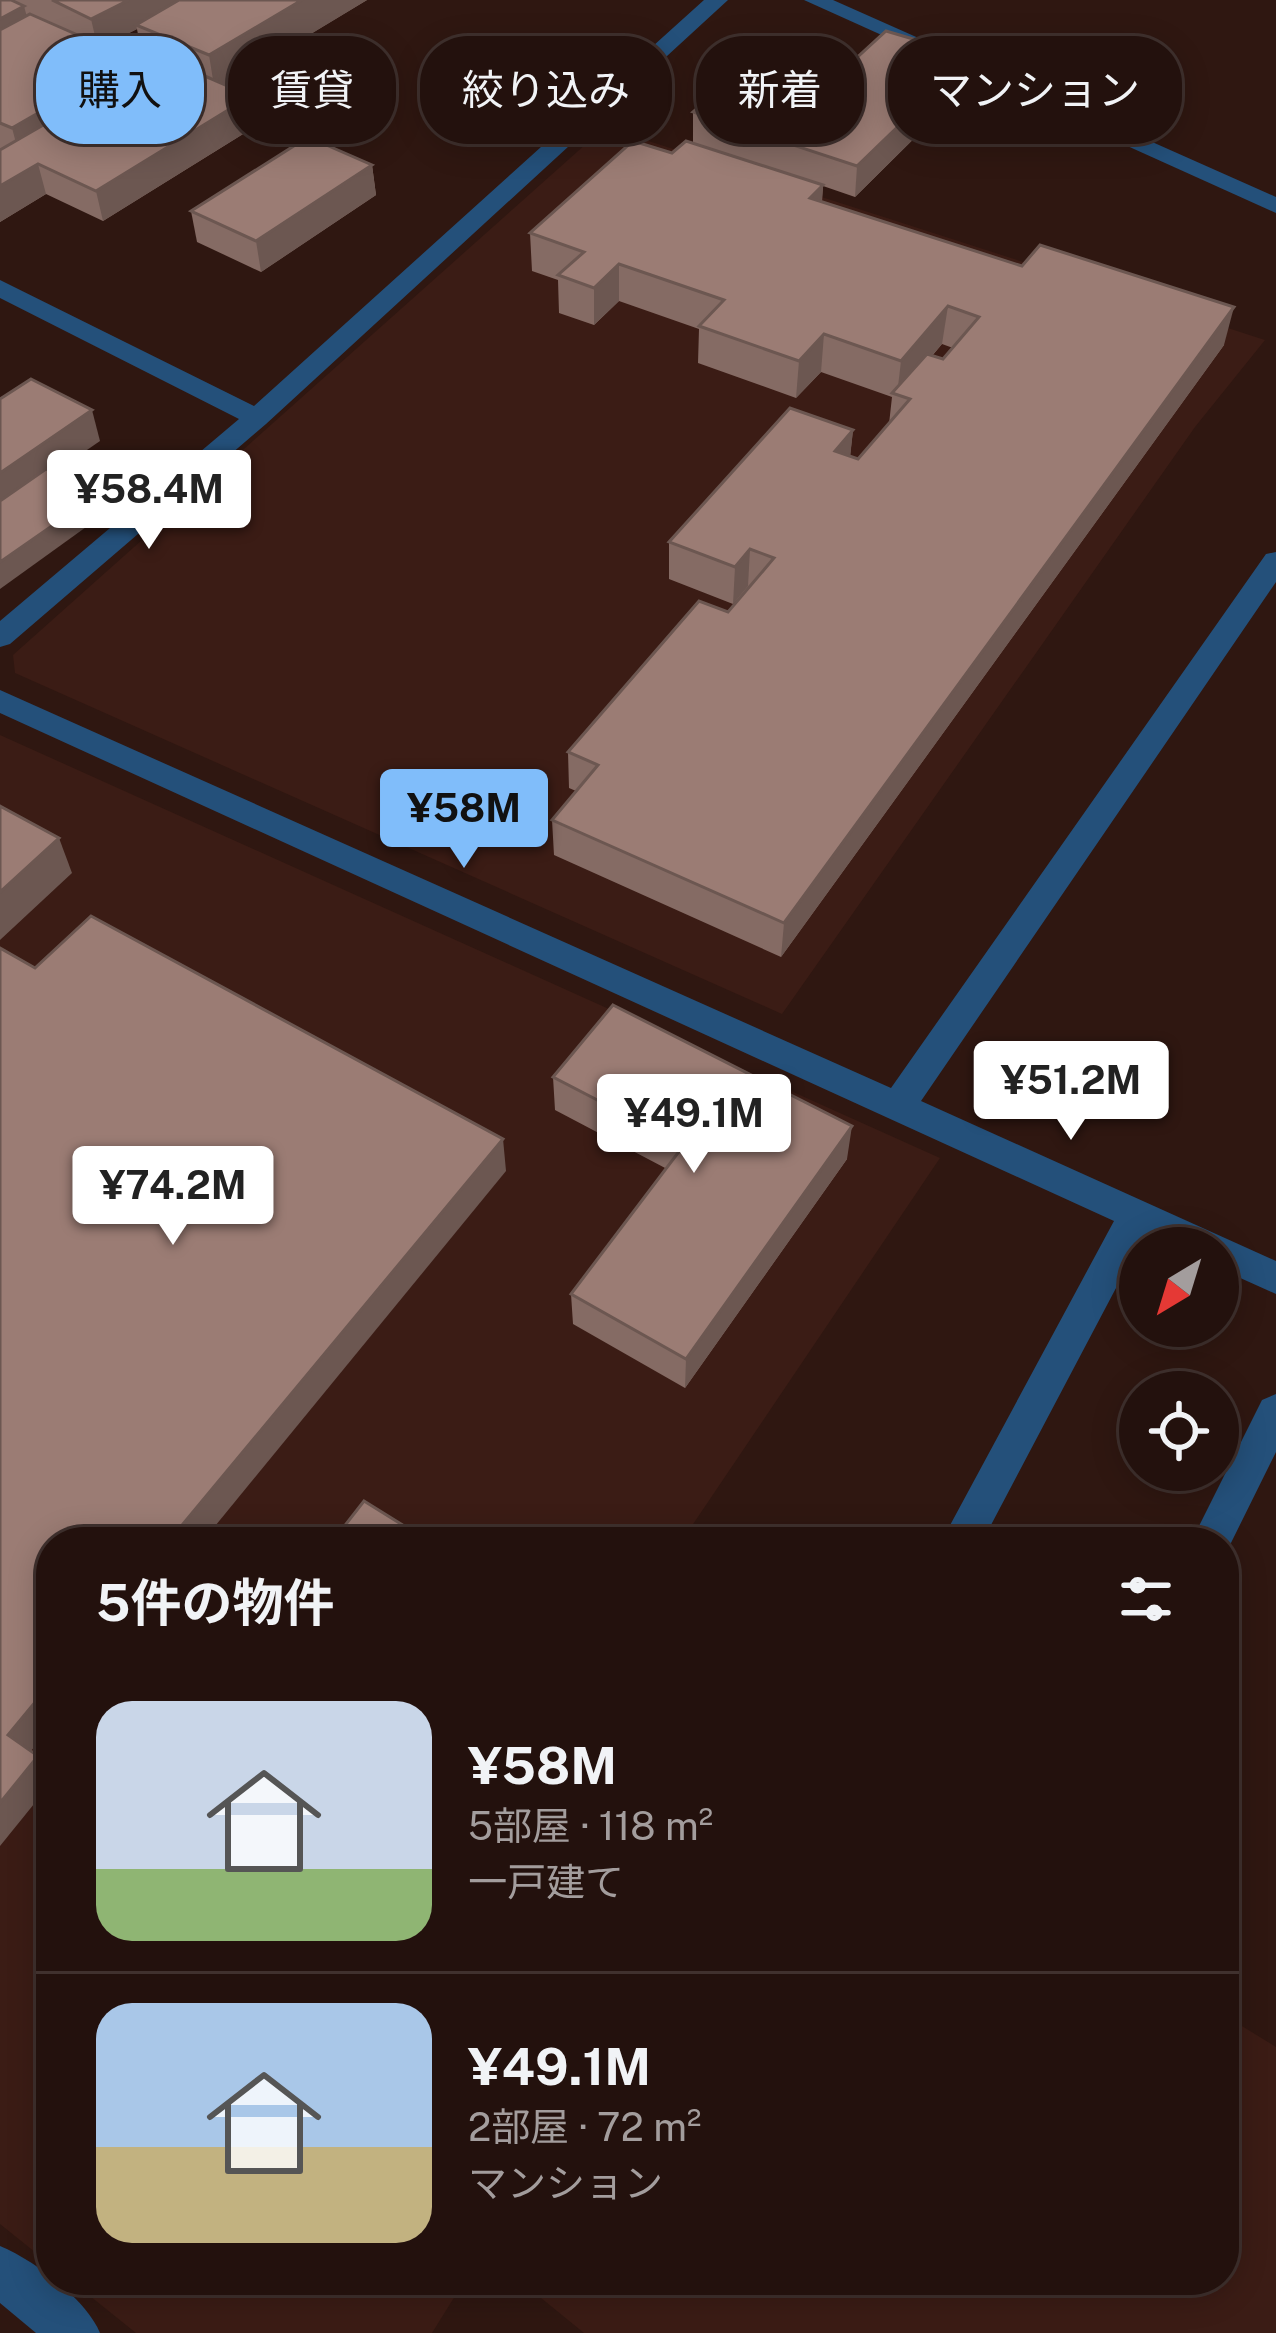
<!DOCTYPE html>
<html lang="ja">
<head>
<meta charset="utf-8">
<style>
	body { margin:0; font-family:"Public Sans","Noto Sans JP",sans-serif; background:#2f1f1b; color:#f1f3f6; height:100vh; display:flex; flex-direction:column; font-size:45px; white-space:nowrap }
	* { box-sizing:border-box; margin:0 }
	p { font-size:39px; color:#a39d9d }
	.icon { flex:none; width:66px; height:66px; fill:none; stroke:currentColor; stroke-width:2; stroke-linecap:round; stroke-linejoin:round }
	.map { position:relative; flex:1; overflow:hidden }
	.side { position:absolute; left:36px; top:1527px; width:1203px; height:768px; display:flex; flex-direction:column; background:#23110d; border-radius:48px; box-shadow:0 6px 30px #0003,0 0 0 3px #40312e }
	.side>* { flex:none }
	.guide { position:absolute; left:36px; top:36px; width:1206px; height:108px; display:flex; gap:24px }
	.needle { width:78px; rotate:218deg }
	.tools { position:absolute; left:1119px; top:1227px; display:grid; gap:24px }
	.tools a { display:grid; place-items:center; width:120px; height:120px; border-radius:50%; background:#23110d; box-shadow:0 6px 30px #0003,0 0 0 3px #40312e; font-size:60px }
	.price { position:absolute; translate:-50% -102px; padding:0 27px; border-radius:12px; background:#fff; color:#222; font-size:39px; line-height:78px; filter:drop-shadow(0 3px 6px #0008) }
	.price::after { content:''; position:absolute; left:50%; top:72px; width:36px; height:27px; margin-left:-18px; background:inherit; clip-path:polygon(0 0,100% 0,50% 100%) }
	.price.selected { background:#80bdfa; color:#111 }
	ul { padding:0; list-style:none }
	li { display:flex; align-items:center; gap:36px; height:300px; padding:0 60px }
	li+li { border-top:3px solid #40312e }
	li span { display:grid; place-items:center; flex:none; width:336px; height:240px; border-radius:36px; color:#555 }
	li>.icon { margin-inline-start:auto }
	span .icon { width:144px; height:144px; fill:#fffc; stroke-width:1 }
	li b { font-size:51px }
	h2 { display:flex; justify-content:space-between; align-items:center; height:144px; padding:0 60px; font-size:51px }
	.chip { padding:0 42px; border-radius:48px; background:#23110d; box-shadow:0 6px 30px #0003,0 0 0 3px #40312e; font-size:42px; line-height:108px }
	.chip.selected { background:#80bdfa; color:#111 }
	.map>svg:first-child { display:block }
	.built { fill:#3b1c15 }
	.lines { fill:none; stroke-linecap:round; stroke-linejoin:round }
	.street { fill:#24507a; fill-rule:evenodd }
	.wall { fill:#856b64; fill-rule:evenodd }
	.shaded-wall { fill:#6c5751 }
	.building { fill:#9b7c74; stroke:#6c5751; stroke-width:3 }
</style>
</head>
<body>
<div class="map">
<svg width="1276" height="2333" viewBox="0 0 1276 2333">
	<rect width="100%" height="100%" fill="#2f1711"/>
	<g class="built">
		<polygon points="605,127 1265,340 1195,427 782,1014 15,673 13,655"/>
		<polygon points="0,735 940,1158 681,1542 51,1542 51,2265 0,2224"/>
		<polygon points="1224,2015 1276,2047 1276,2333 584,2333 519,2280 1224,2280"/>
		<polygon points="70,2280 465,2280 432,2333 136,2333"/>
	</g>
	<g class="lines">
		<g class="street">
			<polygon points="704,0 728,0 266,424 10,644 0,647 0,621 239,419 0,298 0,280 254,406"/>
			<polygon points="804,0 833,0 1276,197 1276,213"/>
			<polygon points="1276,552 1276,582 921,1101 1276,1261 1276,1294 1218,1268 1218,1248 1173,1248 1144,1235 982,1542 941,1542 1114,1221 0,713 0,690 891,1088 1266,554"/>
			<polygon points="1276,1394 1276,1452 1225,1555 1224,1542 1191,1542 1262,1400"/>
			<path d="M0,2246C34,2260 86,2299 100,2333H36L0,2303Z"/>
		</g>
	</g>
	<g class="wall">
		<path d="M0,0H367L226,85L251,96L256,126L103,221L46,194L0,222ZM137,29L143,61L149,64L134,72L132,59L103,46Z"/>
		<path d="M971,56L967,86L855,197L823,186L822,202L1224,345L781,957L554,855L552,820L576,791L569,788L568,752L728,612L750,587L733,604L669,579V542L853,430L850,456L858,459L889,424L892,397L821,372L796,398L698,363L699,329L619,301L594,325L559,313L558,280L532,271L530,233L693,142V112L777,103L782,98L783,91ZM942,344L953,348L943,359L932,356Z"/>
		<polygon points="372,165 376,195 261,272 197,242 191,211"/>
		<polygon points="553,1077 847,1159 685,1388 573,1324 571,1294 667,1169 555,1110"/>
	</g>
	<g class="shaded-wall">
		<polygon points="129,0 194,0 136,25 137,29 98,49 91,19"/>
		<polygon points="302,0 367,0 215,92 209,55"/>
		<polygon points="24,6 32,36 0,53 0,19"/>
		<polygon points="971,56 967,86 855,197 857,166"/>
		<polygon points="132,59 138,89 20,158 12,128"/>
		<polygon points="251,96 256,126 103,221 96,191"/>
		<polygon points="38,164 46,194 0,222 0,186"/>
		<polygon points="372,165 376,195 261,272 256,241"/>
		<polygon points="823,185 820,222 810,198"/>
		<polygon points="619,264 619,301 594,325 594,288"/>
		<polygon points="948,306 942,344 898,395 897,395 901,361"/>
		<polygon points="1234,307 1224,345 781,957 784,923"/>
		<polygon points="824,334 821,372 796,398 799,361"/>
		<polygon points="92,410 100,441 0,510 0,473"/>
		<polygon points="853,430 849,468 835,451"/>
		<polygon points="95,496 100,517 0,589 0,562"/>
		<polygon points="750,549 748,586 733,604 735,567"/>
		<polygon points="59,838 72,873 0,940 0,892"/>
		<polygon points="852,1126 847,1159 685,1388 686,1359"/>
		<polygon points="503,1139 506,1171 202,1542 168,1542"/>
		<polygon points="51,1683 51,1727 26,1757 8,1735"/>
		<polygon points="38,1756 51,1772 51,1783 0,1846 0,1803"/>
	</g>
	<g class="building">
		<polygon points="0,0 11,0 24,6 0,19"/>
		<polygon points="52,0 129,0 91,19"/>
		<polygon points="179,0 302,0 209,55 136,25"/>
		<polygon points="30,14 132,59 12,128 0,123 0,30"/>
		<polygon points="886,31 971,56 857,166 693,112 723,86 777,103 789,92 783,91 812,64 840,73"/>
		<polygon points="161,57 251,96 96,191 38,164 0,186 0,150"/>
		<polygon points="308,137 372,165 256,241 191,211"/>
		<polygon points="633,141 672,153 686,141 823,185 810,198 1022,266 1040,245 1234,307 784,923 552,820 598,765 568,752 699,601 728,612 774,558 750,549 735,567 669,542 790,408 853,430 835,451 858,459 910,399 892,393 927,354 943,359 979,317 948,306 901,361 824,334 799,361 699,326 724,300 619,264 594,288 558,275 584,252 530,233"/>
		<polygon points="31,379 92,410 0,473 0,399"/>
		<polygon points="46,469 95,496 0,562 0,501"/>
		<polygon points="0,806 59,838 0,892"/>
		<polygon points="91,916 503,1139 168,1542 51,1542 51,1683 8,1735 38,1756 0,1803 0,948 35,968"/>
		<polygon points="613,1005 852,1126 686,1359 571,1294 684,1145 553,1077"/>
		<polygon points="364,1501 430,1542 332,1542"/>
	</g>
</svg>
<div class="tools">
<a><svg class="needle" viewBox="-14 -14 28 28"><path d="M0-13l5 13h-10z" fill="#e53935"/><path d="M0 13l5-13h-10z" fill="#a39d9d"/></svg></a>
<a><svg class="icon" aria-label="locate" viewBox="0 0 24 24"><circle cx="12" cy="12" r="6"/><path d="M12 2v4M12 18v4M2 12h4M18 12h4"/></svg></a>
</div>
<b class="price" style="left:149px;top:552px">¥58.4M</b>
<b class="price selected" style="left:464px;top:871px">¥58M</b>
<b class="price" style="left:1071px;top:1143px">¥51.2M</b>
<b class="price" style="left:694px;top:1176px">¥49.1M</b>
<b class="price" style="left:173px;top:1248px">¥74.2M</b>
<div class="guide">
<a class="chip selected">購入</a>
<a class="chip">賃貸</a>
<a class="chip">絞り込み</a>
<a class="chip">新着</a>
<a class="chip">マンション</a>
</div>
<section class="side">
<h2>5件の物件<svg class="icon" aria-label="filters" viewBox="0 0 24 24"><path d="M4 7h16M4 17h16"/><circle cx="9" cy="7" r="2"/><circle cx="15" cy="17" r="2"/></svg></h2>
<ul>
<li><span style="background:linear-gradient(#c9d6e8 70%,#8fb573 0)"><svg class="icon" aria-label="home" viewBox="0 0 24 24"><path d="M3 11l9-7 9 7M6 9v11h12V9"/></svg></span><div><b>¥58M</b><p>5部屋 · 118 m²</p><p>一戸建て</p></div></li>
<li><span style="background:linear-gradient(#a9c7e8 60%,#c2b280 0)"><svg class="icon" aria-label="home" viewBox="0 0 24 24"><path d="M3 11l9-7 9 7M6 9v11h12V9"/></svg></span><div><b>¥49.1M</b><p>2部屋 · 72 m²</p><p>マンション</p></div></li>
</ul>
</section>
</div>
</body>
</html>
